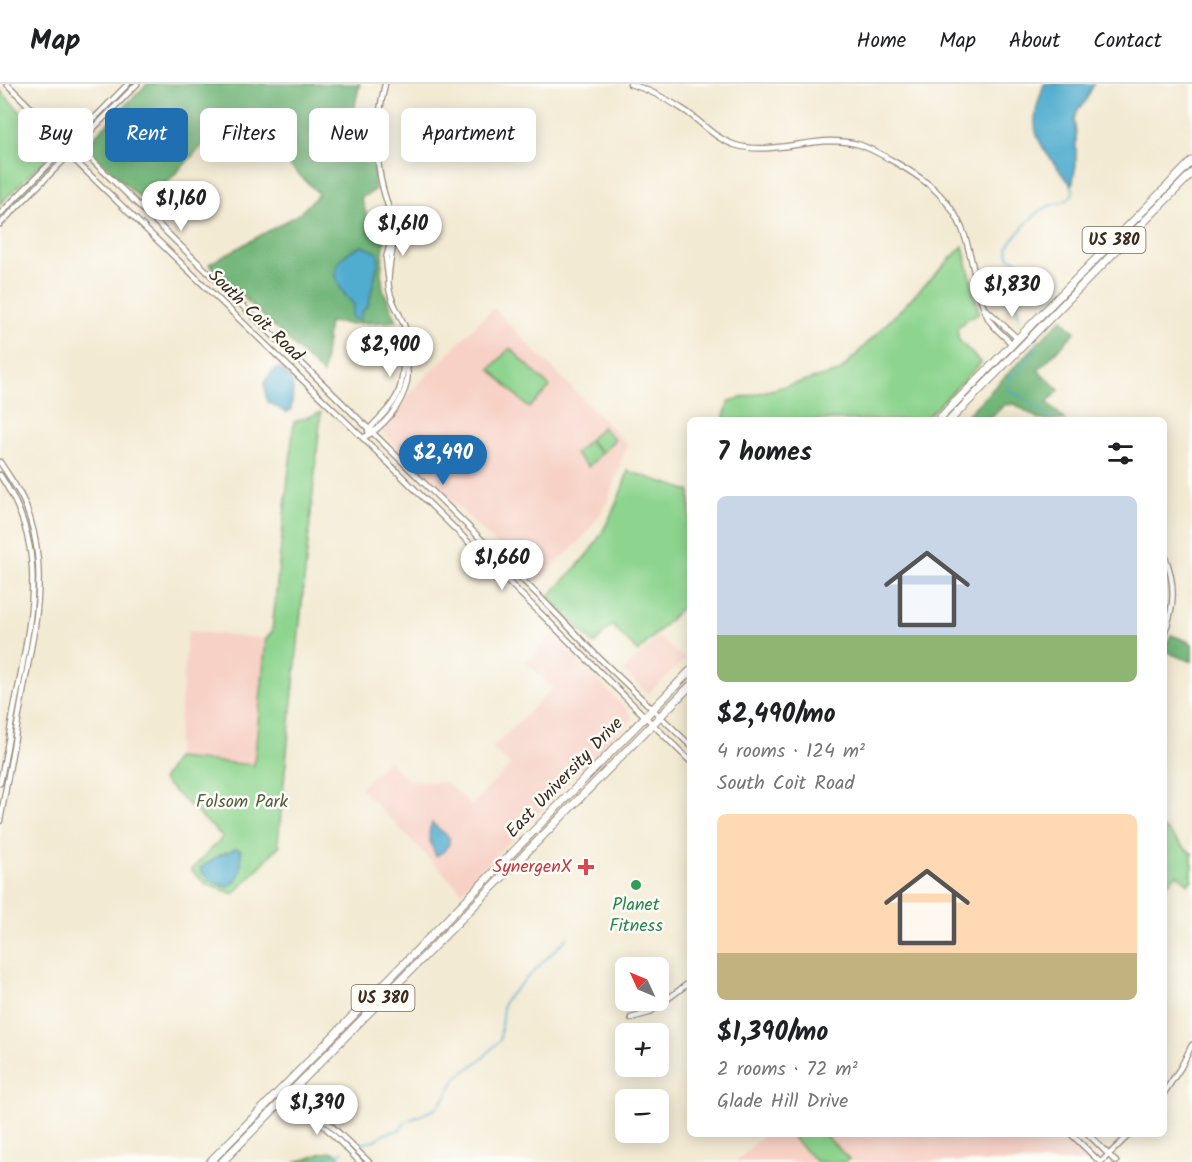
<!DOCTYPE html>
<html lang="en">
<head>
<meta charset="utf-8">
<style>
	body { margin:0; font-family:Kalam,sans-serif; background:#f2f2f2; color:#202124; height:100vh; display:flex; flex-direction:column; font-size:22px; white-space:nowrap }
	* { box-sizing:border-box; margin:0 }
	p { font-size:20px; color:#757577 }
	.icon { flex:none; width:33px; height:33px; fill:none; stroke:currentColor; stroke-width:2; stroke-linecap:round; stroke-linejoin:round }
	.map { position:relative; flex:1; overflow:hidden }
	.panel { position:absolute; left:687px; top:333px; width:480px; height:720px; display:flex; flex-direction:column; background:#fff; border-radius:9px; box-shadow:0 3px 15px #0003 }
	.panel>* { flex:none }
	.hud { position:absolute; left:18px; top:24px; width:570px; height:54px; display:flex; gap:12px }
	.needle { width:39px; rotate:314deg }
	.fabs { position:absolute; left:615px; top:873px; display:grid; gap:12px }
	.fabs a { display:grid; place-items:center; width:54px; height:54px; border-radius:9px; background:#fff; box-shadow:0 3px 15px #0003; font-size:30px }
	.price { position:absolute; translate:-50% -51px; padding:0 14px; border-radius:21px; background:#fff; color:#222; font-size:20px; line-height:39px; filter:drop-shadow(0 2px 3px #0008) }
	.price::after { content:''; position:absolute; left:50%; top:36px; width:18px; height:14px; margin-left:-9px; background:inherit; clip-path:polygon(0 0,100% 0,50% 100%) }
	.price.active { background:#1f6fb2; color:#fff }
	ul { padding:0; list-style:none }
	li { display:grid; align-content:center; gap:12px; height:318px; padding:0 30px }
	li span { display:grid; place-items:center; height:186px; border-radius:9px; color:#555 }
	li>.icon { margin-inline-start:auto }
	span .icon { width:108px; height:108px; fill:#fffc; stroke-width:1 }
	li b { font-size:26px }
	h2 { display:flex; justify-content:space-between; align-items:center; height:72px; padding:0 30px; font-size:26px }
	.pill { padding:0 21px; border-radius:9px; background:#fff; box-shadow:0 3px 15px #0003; font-size:21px; line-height:54px }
	.pill.active { background:#1f6fb2; color:#fff }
	header { display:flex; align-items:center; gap:36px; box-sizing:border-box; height:84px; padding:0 30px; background:#fff; border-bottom:2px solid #e0e0e0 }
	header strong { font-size:28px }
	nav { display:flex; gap:33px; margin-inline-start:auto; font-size:21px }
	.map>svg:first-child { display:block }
	.built { fill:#f7d1c6 }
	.green { fill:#8dd48e; stroke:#647f56; stroke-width:1.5 }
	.forest { fill:#72b679; stroke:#56704c; stroke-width:1.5 }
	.water { fill:#51adcf; stroke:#466c76; stroke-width:1.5 }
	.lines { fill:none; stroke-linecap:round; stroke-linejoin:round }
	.stream { stroke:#51adcf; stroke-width:1.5 }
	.secondary-casing { stroke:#978a78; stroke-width:7 }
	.highway-casing { stroke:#978a78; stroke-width:9 }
	.secondary { stroke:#fff; stroke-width:4.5 }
	.highway { stroke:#fff; stroke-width:7 }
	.health-dot { fill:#e0444e; stroke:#fdfcf7; stroke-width:2 }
	.leisure-dot { fill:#2e9e5b; stroke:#fdfcf7; stroke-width:2 }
	.labels { text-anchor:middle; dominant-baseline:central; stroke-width:5; stroke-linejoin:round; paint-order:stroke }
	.shield { fill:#fdfcf7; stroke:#75695f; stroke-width:1.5 }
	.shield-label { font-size:16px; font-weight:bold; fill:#3b2a1e }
	.street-label { font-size:18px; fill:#3b2a1e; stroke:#fdfcf7 }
	.park-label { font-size:18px; fill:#545d40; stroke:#fdfcf7 }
	.health-label { font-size:18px; fill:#be3a42; stroke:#fdfcf7; text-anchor:end }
	.leisure-label { font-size:18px; fill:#27864d; stroke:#fdfcf7 }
</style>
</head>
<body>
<header>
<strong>Map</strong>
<nav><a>Home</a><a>Map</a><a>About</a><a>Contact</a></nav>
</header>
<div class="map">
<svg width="1192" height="1078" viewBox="0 0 1192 1078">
	<rect width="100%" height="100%" fill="#fdfcf7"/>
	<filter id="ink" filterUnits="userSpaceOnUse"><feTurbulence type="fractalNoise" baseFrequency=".0167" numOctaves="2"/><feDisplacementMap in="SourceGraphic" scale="12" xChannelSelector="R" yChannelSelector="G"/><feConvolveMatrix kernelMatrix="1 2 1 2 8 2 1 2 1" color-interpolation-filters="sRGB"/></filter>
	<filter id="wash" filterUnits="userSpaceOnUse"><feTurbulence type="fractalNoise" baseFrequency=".008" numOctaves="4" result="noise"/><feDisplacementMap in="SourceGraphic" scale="24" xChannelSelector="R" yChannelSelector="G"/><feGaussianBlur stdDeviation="1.35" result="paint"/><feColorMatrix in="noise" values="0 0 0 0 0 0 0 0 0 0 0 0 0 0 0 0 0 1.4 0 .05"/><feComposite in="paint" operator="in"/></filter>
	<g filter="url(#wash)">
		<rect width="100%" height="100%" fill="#f3ead3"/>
		<g class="built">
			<polygon points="493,224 627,360 608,417 586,451 536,499 382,348 413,305"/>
			<polygon points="188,547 266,555 254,681 176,674"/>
			<polygon points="552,550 626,624 633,634 502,765 462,808 363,707 361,704 388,676 409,696 447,699 471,721 511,681 492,664 553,604 526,578"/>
			<polygon points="658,553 685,575 648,610 623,587"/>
			<polygon points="764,1050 1069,1050 1098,1078 736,1078"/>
		</g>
		<g class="green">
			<polygon points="0,6 55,65 0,120"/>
			<polygon points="963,162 979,229 967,235 957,245 959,256 981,279 924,336 723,336 729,317 839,288"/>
			<polygon points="510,264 550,303 529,324 490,285"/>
			<polygon points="321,328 278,758 280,761 234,810 206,800 191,786 223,753 162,696 176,674 254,681 266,555 272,547 294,338"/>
			<polygon points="602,343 615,355 602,369 589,356"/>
			<polygon points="588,357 601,370 588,383 575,370"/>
			<path d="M628,387L690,407V515L638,568L612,541L594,560L548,513C564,496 582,479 595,460C610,437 620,413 628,387Z"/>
			<polygon points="1164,744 1187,766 1192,769 1192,796 1188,800 1177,790 1164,803"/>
			<polygon points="795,1050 824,1050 849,1075 845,1078 817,1078 792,1053"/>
			<polygon points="334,1068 342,1076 341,1078 295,1078 310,1074 322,1069"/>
		</g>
		<g class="forest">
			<path d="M147,0H360C355,18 351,35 357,54L373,53L375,106L361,114L367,132L369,148L385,151L381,189L383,205L397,237L350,240L329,238L323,290L209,180L299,130L319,110L235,28L146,120L85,62Z"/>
			<polygon points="1062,235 1075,248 1038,286 1059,306 1047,318 1065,336 1040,336 1015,320 1004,321 989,336 962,336"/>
			<polygon points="1171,551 1187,557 1192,560 1192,578 1174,571 1164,565"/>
		</g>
		<g class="water">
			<path d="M1044,0H1094L1085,18L1078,25L1074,35L1076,50V81L1072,102C1060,86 1036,61 1035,42C1034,28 1040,13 1044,0Z"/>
			<path d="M362,162L377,168L379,175L368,222L362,227L360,236L354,235L351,232L354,221C330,197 327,175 362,162Z"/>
			<path d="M280,284C297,296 293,308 291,326L287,328C281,327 275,321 268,318C264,313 267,305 264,299C268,293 273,285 280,284Z"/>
			<path d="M432,739L449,753V760L443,768L436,772C431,760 426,752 432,739Z"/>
			<path d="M236,764L241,766C241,781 243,796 227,803C217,799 205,795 200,785C202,783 219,771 222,770C228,768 231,768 236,764Z"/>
		</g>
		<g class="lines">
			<g class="stream">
				<path d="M1019,235L1015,205L1021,179L1009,173L1007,164C1017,149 1030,132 1047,123C1054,119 1068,119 1072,111C1074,107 1073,105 1072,101"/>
				<polyline points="1036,256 1038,259 1032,272 1011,293 1007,304 1010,307 1020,312 1049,332 1050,336"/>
				<polyline points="358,1060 375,1057 382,1051 399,1046 407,1037 435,1025 445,1014 456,994 483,974 500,956 503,922 506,915 568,853"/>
				<polyline points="310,1078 343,1068"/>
			</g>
		</g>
	</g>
	<g filter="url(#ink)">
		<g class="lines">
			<defs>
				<g id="secondary">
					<polyline points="7,0 31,24 48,35 61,46 316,293 539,512 594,569 690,661"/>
					<path d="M630,0C650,6 669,16 687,28C703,40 716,55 735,61C764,70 800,58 830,57C839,57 849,58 857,60C874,65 914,88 928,100C936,106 944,115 950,123C974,155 971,199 988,234C993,244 1005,252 1013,261"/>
					<polyline points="31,24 36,37 56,58 186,184 363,354 690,677"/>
					<polyline points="0,130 128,0"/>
					<polyline points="0,140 77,63 82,56 137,0"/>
					<polyline points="388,192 386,174 392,153"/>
					<polyline points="987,226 1018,255"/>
					<path d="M368,347C379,333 395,322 400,304C403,294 402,284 405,274"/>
					<path d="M363,354C383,344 403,320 407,297C409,288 406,279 406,270C405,263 408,254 406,247C403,233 391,220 389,204C386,188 394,167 394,150C393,134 387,120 383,105C374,71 377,34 385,0"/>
					<path d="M0,378C8,391 18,404 24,418C41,458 41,499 35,542L0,737"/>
					<path d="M0,391C47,461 33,522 19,600C12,633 7,666 0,699"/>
					<path d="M1164,470C1176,499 1175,522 1164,550"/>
					<polyline points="631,934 649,929 690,898"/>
					<polyline points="293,1005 369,1078"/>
					<polyline points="290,1008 360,1078"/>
					<polyline points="1164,1009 1181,983 1192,961"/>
					<polyline points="1071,1050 1100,1078"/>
					<polyline points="1088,1050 1116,1078"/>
					<polyline points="1101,1078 1130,1050"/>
				</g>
				<g id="highway">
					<polyline points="938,336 1192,77"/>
					<polyline points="950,336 1192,89"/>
					<polyline points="210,1078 690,587"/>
					<polyline points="222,1078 690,602"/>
				</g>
			</defs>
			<use href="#secondary" class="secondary-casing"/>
			<use href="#highway" class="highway-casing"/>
			<use href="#secondary" class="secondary"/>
			<use href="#highway" class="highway"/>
		</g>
	</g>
	<path class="health-dot" d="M583 774h6v6h6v6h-6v6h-6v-6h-6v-6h6z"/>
	<circle class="leisure-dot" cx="636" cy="801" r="6"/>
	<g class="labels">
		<g class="shield">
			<rect x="1082.5" y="143" width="63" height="26" rx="4.5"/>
			<rect x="351.5" y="901" width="63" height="26" rx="4.5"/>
		</g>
		<g class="shield-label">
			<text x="1114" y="156">US 380</text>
			<text x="383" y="914">US 380</text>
		</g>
		<g class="street-label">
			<text transform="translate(255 232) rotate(44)">South Coit Road</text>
			<text transform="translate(565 694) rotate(-46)">East University Drive</text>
		</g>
		<g class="park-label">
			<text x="242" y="718">Folsom Park</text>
		</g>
		<g class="health-label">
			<text x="572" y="783">SynergenX</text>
		</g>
		<g class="leisure-label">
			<text x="636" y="821">Planet<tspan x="636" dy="21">Fitness</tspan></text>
		</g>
	</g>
</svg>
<div class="fabs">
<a><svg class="needle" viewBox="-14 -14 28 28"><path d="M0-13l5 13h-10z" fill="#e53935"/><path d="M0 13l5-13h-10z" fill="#757577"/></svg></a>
<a>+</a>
<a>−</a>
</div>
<b class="price" style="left:181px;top:148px">$1,160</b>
<b class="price" style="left:403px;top:173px">$1,610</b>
<b class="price" style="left:1012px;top:234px">$1,830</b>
<b class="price" style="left:390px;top:294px">$2,900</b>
<b class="price active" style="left:443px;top:402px">$2,490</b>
<b class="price" style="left:502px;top:507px">$1,660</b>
<b class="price" style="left:317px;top:1052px">$1,390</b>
<div class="hud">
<a class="pill">Buy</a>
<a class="pill active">Rent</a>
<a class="pill">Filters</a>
<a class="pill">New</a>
<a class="pill">Apartment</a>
</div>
<section class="panel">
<h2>7 homes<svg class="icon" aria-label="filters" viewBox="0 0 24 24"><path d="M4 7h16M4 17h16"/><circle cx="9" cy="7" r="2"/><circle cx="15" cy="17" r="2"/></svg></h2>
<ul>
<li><span style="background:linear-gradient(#c9d6e8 75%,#8fb573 0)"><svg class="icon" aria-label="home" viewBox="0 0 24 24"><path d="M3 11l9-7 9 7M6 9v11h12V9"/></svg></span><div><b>$2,490/mo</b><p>4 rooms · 124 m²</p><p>South Coit Road</p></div></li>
<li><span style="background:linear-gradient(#ffd9b3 75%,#c2b280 0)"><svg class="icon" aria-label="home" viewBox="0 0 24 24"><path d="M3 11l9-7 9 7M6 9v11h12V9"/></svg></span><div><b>$1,390/mo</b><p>2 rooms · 72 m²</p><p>Glade Hill Drive</p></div></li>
</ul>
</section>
</div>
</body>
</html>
